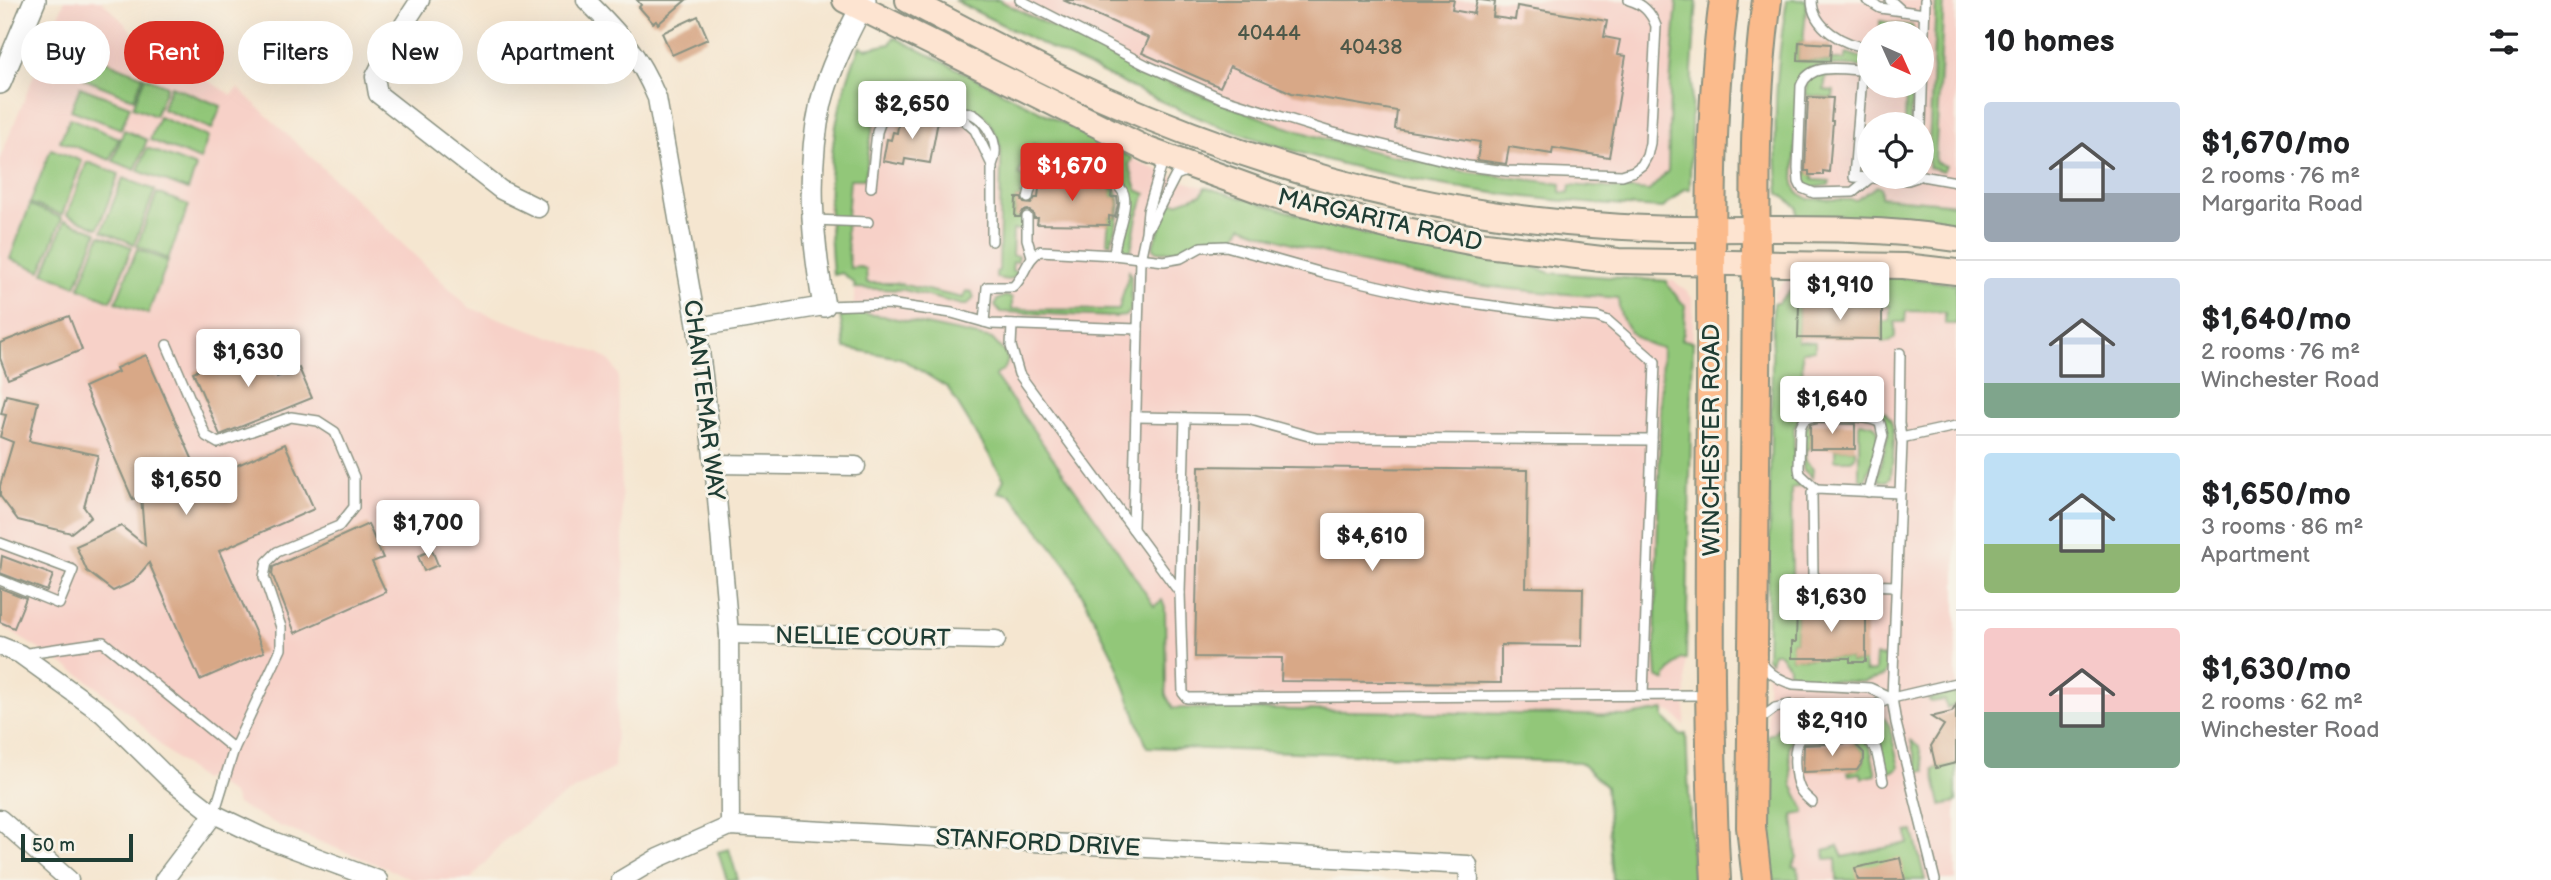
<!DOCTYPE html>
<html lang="en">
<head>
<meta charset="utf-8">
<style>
	body { margin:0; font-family:"Balsamiq Sans",sans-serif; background:#f6f6f6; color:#202124; height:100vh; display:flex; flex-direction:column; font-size:26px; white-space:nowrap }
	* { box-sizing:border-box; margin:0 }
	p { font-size:23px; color:#757577 }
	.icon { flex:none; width:38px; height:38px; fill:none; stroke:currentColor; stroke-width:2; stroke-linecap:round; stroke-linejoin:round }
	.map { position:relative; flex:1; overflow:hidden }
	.sheet { display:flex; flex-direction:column; background:#fff; width:595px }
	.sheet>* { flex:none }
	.top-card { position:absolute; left:21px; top:21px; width:665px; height:63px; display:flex; gap:14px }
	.needle { width:46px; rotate:135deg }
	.controls { position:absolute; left:1857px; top:21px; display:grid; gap:14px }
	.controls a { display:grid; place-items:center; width:77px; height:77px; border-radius:50%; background:#fff; box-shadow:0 7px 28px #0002; font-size:35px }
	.scale { position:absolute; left:21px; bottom:18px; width:112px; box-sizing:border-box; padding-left:7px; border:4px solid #1f3d34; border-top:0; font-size:19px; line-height:24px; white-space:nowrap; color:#1f3d34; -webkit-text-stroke:5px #f7f3e8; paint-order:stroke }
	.price { position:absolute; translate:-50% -60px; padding:0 16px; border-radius:7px; background:#fff; color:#222; font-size:23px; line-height:46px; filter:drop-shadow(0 2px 4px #0008) }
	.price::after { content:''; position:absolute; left:50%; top:42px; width:21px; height:16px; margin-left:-10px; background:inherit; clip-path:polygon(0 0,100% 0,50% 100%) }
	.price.selected { background:#d93025; color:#fff }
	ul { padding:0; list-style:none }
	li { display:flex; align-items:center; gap:21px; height:175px; padding:0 28px }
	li+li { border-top:2px solid #e0e0e0 }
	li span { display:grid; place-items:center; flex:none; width:196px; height:140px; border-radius:7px; color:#555 }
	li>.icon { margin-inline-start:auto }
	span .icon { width:84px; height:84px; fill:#fffc; stroke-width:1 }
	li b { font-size:30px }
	h2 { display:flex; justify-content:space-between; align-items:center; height:84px; padding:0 28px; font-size:30px }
	.chip { padding:0 24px; border-radius:32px; background:#fff; box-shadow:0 7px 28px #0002; font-size:24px; line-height:63px }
	.chip.selected { background:#d93025; color:#fff }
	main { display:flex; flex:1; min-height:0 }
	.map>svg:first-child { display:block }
	.built { fill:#f7d1c8; fill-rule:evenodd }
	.green { fill:#92c779; stroke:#588256; stroke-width:2 }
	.building { fill:#d8a887 }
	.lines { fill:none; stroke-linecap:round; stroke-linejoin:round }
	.service-casing { stroke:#8a9282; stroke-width:12 }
	.minor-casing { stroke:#8a9282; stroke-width:21 }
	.tertiary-casing { stroke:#8a9282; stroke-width:24 }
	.secondary-casing { stroke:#8a9282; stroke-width:28 }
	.primary-casing { stroke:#8a9282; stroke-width:32 }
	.service { stroke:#fff; stroke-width:9 }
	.minor { stroke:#fff; stroke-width:18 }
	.tertiary { stroke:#fff; stroke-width:21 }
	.secondary { stroke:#fde4d1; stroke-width:24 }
	.primary { stroke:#fbbb8c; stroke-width:28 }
	.labels { text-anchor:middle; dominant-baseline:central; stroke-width:6; stroke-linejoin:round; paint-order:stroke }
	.number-label { font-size:21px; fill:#4d5849 }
	.street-label { font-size:24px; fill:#1f3d34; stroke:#f7f3e8 }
</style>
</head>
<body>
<main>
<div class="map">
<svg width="1956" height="880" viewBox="0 0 1956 880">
	<rect width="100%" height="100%" fill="#f7f3e8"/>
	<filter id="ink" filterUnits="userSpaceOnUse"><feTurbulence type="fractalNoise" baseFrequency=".0143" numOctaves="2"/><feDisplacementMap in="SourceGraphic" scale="14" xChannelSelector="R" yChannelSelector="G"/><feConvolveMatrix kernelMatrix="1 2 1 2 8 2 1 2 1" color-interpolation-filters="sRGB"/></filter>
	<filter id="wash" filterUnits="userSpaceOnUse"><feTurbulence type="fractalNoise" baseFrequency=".00686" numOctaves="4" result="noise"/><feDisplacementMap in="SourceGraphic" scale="28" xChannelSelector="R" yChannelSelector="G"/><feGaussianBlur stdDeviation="1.57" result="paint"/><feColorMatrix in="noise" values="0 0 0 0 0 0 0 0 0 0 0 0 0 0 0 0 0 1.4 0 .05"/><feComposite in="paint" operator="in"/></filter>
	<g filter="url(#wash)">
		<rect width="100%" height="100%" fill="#f5e6d0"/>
		<g class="built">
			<polygon points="65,0 101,0 146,45 232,95 238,88 470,308 600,354 611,362 618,375 624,575 614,768 563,796 506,839 470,880 412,880 394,871 280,826 237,804 233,795 209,777 202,780 163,748 134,717 82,676 0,625 0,158"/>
			<polygon points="954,0 1697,0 1692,70 1690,189 1684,189 1663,208 1576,203 1446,187 1360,169 1292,151 1226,129 1151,97"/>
			<path d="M1787,0H1956V226L1915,221L1827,216L1797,218V207L1779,193L1776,163V122L1782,27ZM1869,33H1922V86H1869ZM1869,124H1922V177H1869Z"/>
			<polygon points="894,37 1105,147 1183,181 1364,234 1519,261 1550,273 1673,281 1686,290 1692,298 1693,309 1685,726 1673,713 1664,710 1631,716 1147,747 1114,658 1068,566 1011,495 998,492 1004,479 948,388 900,358 845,348 840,315 853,313 855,284 842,272 833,275 827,212 836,123 843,91 860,46 866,49 890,44"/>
			<polygon points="1814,273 1881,275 1956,284 1956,880 1773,880 1767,820 1767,671 1774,293 1786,280"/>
		</g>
		<g class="green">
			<path d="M954,0H999L1143,73L1283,126L1345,145L1455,170L1561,184V192L1569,193L1570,185L1649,191L1668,171L1670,87L1677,0H1697L1692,70L1690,189H1684L1663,208C1514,201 1368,180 1227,129C1181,112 1136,90 1092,68C1046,46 999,24 954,0Z"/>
			<path d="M1787,0H1807L1803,42H1799L1798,60L1829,62L1830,60H1845L1847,53L1869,60V67C1854,67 1810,61 1801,74C1800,76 1798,82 1798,85L1794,184L1797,192L1809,199L1856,200L1877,186L1881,188V197L1956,204V226C1903,219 1850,215 1797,218V207L1779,193C1772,129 1776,63 1787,0Z"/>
			<polygon points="1936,0 1944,0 1935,162 1946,166 1943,171 1928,167"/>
			<polygon points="1880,21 1912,26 1914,31 1880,31"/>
			<path d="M894,37L1132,158L1129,165L1137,190L1146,194L1137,217L1131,250L1126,251L1121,245C1120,229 1132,213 1129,197C1126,174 1054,151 1033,144L1018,175L1028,179L1021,191L1020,198H1016L1015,217H1023L1022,230H1013L1012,256H1018V262H1013L1012,271L1018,272V275L1008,280L996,278V272L999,271L1001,166V149L995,132L984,115L959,104L945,108L896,99L883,101C870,124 869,154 865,179H850L846,231L850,268L860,267L866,269L867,283H895L963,298L966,291L972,292L974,298L967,305H962L904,290L854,288L855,284L842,273L833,275C826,193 827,123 860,46L866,49L890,44Z"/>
			<polygon points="94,56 143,76 134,99 84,79"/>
			<polygon points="1824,72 1852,74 1852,77 1826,76 1824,90 1834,91 1833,98 1806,95 1806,85 1811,76"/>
			<polygon points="145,77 167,86 155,116 133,107"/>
			<polygon points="171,86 221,106 212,129 162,109"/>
			<polygon points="1898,86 1910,86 1912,88 1910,124 1905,124 1906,93 1897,92"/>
			<polygon points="80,87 130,106 121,129 71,110"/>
			<polygon points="159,117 208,137 200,160 150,140"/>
			<polygon points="70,118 119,138 110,160 60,141"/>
			<polygon points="124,130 147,140 135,170 113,161"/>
			<polygon points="147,148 196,167 188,190 138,171"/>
			<polygon points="51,149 82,161 62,215 30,203"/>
			<polygon points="87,162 119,174 98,228 67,215"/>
			<path d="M1063,167L1075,168L1113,185C1127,204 1115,223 1111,244L1107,243L1109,216L1116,217L1119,204L1117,197H1111L1112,188H1097L1098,179L1070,175L1054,178L1053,187L1039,188L1049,174Z"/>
			<polygon points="1804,171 1813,175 1813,180 1830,181 1829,185 1810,188 1804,182"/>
			<polygon points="123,178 155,190 134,244 102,231"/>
			<path d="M1205,187L1364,234L1519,261L1550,273L1667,281L1668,286L1685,306L1684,332L1681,339L1693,342L1686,659H1681L1666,676V681L1657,677L1655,645L1662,348C1636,343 1619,326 1618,298C1574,294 1529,292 1485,286C1403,275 1320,255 1242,226L1234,239C1199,228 1186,256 1157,251L1153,248L1154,242L1172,201L1177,203L1202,194Z"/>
			<polygon points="157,193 189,205 168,259 137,246"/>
			<polygon points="30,205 62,218 41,271 10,259"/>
			<polygon points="65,220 97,232 76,286 44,273"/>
			<polygon points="100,235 132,247 111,301 79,288"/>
			<polygon points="137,249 168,261 148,314 116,302"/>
			<path d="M1129,271L1131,274V309L1126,316L1116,317L1000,312L995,306L997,300L1005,296L1012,298V309L1119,310C1121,297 1127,285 1129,271Z"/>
			<path d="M1814,273L1881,275L1956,284V324H1945V312L1906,311L1905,322H1895V337L1889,342H1882V321H1890V306L1799,305L1798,341L1815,342V350L1802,352L1803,400H1813L1814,406L1879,409C1902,418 1892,457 1891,477L1887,481H1880L1878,476L1888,435L1885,421L1872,414H1813C1803,415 1798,418 1794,428V470L1803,486L1791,488L1792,576L1796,577V592L1805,593V609H1797L1796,642H1792V658H1850V662H1864L1865,672L1875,671L1876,656L1888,657V667L1884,676L1863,682L1793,679L1788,677L1789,666L1778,653H1773L1770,662L1767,658L1773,303H1778L1795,285L1796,279Z"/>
			<polygon points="853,313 883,316 992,339 1005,353 1008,360 1005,368 995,376 1108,536 1154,606 1162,600 1165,608 1166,695 1173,708 1630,716 1664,710 1664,717 1680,735 1686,734 1693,880 1613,880 1606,787 1580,762 1147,747 1114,658 1068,567 1011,495 998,492 1004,479 948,388 900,358 845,348 840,315"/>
			<path d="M1810,423V449H1806L1805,461L1813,469L1812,478L1803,469C1803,455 1798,432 1810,423Z"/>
			<path d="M1859,423C1866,423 1875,422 1878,431C1881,441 1870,472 1864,481L1859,477Z"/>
			<polygon points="1835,449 1855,449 1855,457 1851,460 1835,460"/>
			<polygon points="1956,692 1956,705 1947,708 1945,700 1931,702 1928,699"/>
			<path d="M1787,714L1884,718L1889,725L1899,767L1897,770L1889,772C1878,758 1887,738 1867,730L1814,728L1799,730L1794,735L1789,746L1792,785L1805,810L1804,813L1793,815L1797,857L1793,866L1798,868L1799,880H1773L1767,820V735L1772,734L1787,719Z"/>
			<polygon points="1911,741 1919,747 1925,771 1918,771"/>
			<polygon points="1866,742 1870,747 1876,775 1862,778 1861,773 1849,775 1848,772 1861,767 1864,760 1864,753 1853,743"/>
			<polygon points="1956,763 1956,802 1941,805 1933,769"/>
			<polygon points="1913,831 1925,880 1837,880 1836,858 1826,859 1824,850 1838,846 1843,857 1908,843 1907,832"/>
			<polygon points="729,849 738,880 727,880 718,852"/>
		</g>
		<g id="blocks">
			<g class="building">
				<polygon points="637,0 686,0 658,24 656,21 653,23 639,7 641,5"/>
				<polygon points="1063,0 1454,0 1452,10 1474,14 1477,0 1481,0 1495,2 1493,17 1515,20 1517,6 1607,21 1604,37 1620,40 1617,55 1626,56 1609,157 1553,148 1552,154 1509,147 1506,164 1477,160 1480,142 1395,129 1397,111 1292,93 1230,66 1220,87 1142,53 1149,38"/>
				<polygon points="698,16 708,39 672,55 662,33"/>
				<polygon points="1799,42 1831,44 1830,61 1798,60"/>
				<polygon points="1808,97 1833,98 1831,121 1833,121 1829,172 1823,171 1823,175 1809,175 1809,171 1805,171"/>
				<polygon points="900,114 938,121 930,163 905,159 904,165 883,161 887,139 891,140 893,132 897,133"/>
				<polygon points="1070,175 1085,176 1098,183 1097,188 1112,190 1111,197 1117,197 1118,204 1115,217 1109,216 1109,225 1037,224 1038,218 1034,218 1033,213 1028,210 1023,211 1020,217 1015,217 1016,198 1021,198 1024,203 1031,204 1035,198 1038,198 1039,188 1053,187 1054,178"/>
				<polygon points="1799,304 1882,306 1882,339 1798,338"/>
				<polygon points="69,316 82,350 8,379 0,358 0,343"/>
				<polygon points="263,343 277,377 299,368 312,398 220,435 193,372"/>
				<polygon points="146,355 202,481 285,444 314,509 219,551 264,652 200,680 149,563 133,582 113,591 87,571 76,546 121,526 145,545 141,496 133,500 84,387 118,372 116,368"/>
				<polygon points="6,395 38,402 29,441 98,455 84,507 91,517 71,533 18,520 0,496 0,486 13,442 0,437 6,415 1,414"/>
				<polygon points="1819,423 1855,424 1855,449 1810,449 1810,425"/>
				<polygon points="1199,466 1528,470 1526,587 1583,588 1582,646 1501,645 1501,683 1281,681 1282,658 1195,657"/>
				<polygon points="368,524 383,558 372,562 386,592 295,633 272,574 273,567"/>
				<polygon points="432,550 438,565 424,571 418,556"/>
				<polygon points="2,556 53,575 47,591 0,573"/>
				<polygon points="0,588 26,598 14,628 0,622"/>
				<polygon points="1797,609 1866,609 1866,662 1850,662 1850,658 1792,658 1792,642 1796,642"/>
				<polygon points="1956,705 1956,763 1936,768 1931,746 1944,725 1931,717 1952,712"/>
				<polygon points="1854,743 1864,753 1864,760 1857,770 1803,772 1804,745"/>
				<polygon points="1900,858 1905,880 1858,880 1855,868"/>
			</g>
		</g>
	</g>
	<g filter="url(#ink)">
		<use href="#blocks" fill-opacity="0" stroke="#8a9282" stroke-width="2"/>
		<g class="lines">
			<defs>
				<g id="service">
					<path d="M1020,0L1146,65L1221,98L1330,132L1468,166L1507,171L1622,175L1634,171L1642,165L1647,156L1650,143L1656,26C1651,12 1643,4 1629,0"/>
					<path d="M1812,0C1812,27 1844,46 1869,47"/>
					<polyline points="1867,0 1880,8 1925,14"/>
					<polyline points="1890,0 1902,11"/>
					<path d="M1869,71C1847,70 1810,60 1801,86L1798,169L1799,182L1802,188L1814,193L1853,192L1870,178"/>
					<polyline points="1869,76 1862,76 1854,177 1908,180 1917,177"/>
					<path d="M956,113C976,107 992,129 995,148C996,154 994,160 992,165"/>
					<polyline points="1921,124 1925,0"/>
					<polyline points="1922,176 1956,182"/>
					<polyline points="871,187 877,132 886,107 906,105 956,113 975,130 992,165 992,241"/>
					<path d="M1028,198C1031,181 1045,156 1066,161C1076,163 1087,170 1096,174C1106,179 1117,181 1123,192C1130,205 1114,237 1114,255"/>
					<polyline points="1027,217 1027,239 1032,256"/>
					<polyline points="813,220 868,222"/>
					<polyline points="1149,227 1176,175 1186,171"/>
					<polyline points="825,306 888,304 952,313 991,324 1138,329 1140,260 1146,232 1148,211 1164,157"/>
					<path d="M984,322L987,287H1013C1025,276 1026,259 1040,251L1114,255L1164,261L1181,258L1201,247L1226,246L1326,274L1427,297L1553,314L1597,317L1608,321L1655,362L1652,440"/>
					<polyline points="1012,325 1011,346 1019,374 1180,593 1183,693 1187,698 1705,695"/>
					<polyline points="167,345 206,436 218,443 291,417 318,421 335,432 354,477 354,507 339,526 277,552 267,562 264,577 281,627 281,649 234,749"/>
					<polyline points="1900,353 1899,423 1902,443 1892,698 1896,723 1935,880"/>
					<polyline points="1136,417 1248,419 1316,438 1652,440 1643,695"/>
					<polyline points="1901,438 1956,426"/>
					<path d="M1816,489L1800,474L1799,468L1800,428C1802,424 1802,421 1806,419C1817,413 1870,416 1880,423L1883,436L1868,492"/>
					<polyline points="1133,529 1138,329"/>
					<polyline points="0,543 73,570 59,604 0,580"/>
					<polyline points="1896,586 1821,584 1813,574 1812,493 1816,489 1900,493"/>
					<polyline points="1180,593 1185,418"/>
					<polyline points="21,654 103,642 234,749 214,814"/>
					<path d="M1761,662C1769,674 1779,680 1793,684L1870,688L1892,698"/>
					<polyline points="1759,720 1775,708 1789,705 1875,705 1892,698 1956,683"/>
					<path d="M1812,802C1808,798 1803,795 1800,789C1794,777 1792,748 1800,738L1863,736L1876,749L1883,781"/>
				</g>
				<g id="minor">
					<polyline points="420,0 392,43 375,77 378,94 501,190 538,208"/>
					<path d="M586,0C620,34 638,53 657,98L697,327L714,464L729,634L730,826"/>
					<polyline points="697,327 824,306"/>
					<polyline points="714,464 856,466"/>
					<polyline points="729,634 996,640"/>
					<polyline points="0,646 20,654 103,714 168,778 214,814 262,837 378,880"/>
					<polyline points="0,819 69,880"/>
					<polyline points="164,880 214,814"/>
					<polyline points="621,880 658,858 730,826 1468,865 1469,880"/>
				</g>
				<g id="tertiary">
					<polyline points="0,83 35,0"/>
					<path d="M824,306C812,239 806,170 821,103C830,67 848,33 865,0"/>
				</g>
				<g id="secondary">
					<polyline points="845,0 1148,150 1283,199 1390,227 1486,245 1618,261 1904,266 1956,272"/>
					<path d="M908,0C972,33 1037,69 1103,98C1250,163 1407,209 1567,223C1605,226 1644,229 1682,229C1773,230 1866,225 1956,239"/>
				</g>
				<g id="primary">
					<path d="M1716,880C1707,718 1710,555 1711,392C1712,262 1707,129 1724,0"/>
					<path d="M1757,880L1751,827L1757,289C1754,193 1754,95 1767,0"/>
				</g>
			</defs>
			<use href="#service" class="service-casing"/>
			<use href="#minor" class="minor-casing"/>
			<use href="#tertiary" class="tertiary-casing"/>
			<use href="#secondary" class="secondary-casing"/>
			<use href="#primary" class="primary-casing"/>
			<use href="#service" class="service"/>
			<use href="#minor" class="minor"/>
			<use href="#tertiary" class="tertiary"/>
			<use href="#secondary" class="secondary"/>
			<use href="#primary" class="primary"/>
		</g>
	</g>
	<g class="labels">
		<g class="number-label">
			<text x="1269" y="33">40444</text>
			<text x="1371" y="47">40438</text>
		</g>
		<g class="street-label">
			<text transform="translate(1380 220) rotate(13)">MARGARITA ROAD</text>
			<text transform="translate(704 400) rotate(83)">CHANTEMAR WAY</text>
			<text transform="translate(1711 440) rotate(-90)">WINCHESTER ROAD</text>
			<text transform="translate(863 637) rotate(1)">NELLIE COURT</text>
			<text transform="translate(1038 843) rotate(3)">STANFORD DRIVE</text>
		</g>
	</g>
</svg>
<div class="controls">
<a><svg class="needle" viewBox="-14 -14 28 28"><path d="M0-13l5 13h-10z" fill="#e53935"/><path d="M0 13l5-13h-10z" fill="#757577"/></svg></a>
<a><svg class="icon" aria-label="locate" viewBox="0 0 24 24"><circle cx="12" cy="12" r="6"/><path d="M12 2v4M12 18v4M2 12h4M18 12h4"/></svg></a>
</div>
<div class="scale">50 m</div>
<b class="price" style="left:912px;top:141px">$2,650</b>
<b class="price selected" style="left:1072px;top:203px">$1,670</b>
<b class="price" style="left:1840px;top:322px">$1,910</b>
<b class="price" style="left:248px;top:389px">$1,630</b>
<b class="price" style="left:1832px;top:436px">$1,640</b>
<b class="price" style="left:186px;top:517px">$1,650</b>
<b class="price" style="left:428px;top:560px">$1,700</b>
<b class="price" style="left:1372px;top:573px">$4,610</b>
<b class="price" style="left:1831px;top:634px">$1,630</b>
<b class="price" style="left:1832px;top:758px">$2,910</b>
<div class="top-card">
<a class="chip">Buy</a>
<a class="chip selected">Rent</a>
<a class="chip">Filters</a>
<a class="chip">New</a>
<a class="chip">Apartment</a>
</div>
</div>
<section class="sheet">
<h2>10 homes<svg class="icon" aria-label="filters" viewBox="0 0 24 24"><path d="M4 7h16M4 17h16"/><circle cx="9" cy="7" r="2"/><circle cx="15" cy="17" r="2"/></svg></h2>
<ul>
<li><span style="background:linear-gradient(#c9d6e8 65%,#9aa5b1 0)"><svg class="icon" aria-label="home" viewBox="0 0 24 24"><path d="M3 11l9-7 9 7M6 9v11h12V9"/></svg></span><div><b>$1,670/mo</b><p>2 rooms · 76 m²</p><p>Margarita Road</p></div></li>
<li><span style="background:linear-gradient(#c9d6e8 75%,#7fa58c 0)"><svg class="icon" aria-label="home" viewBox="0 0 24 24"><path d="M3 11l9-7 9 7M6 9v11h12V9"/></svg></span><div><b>$1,640/mo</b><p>2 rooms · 76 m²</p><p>Winchester Road</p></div></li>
<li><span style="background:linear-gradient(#bfe0f5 65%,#8fb573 0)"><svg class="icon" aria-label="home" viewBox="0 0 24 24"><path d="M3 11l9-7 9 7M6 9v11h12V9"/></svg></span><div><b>$1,650/mo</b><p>3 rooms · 86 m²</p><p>Apartment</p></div></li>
<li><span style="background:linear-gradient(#f6c9c9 60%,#7fa58c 0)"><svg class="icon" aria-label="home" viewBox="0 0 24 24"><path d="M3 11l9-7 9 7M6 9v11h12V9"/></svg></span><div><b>$1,630/mo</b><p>2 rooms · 62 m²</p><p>Winchester Road</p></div></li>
</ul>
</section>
</main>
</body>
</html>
